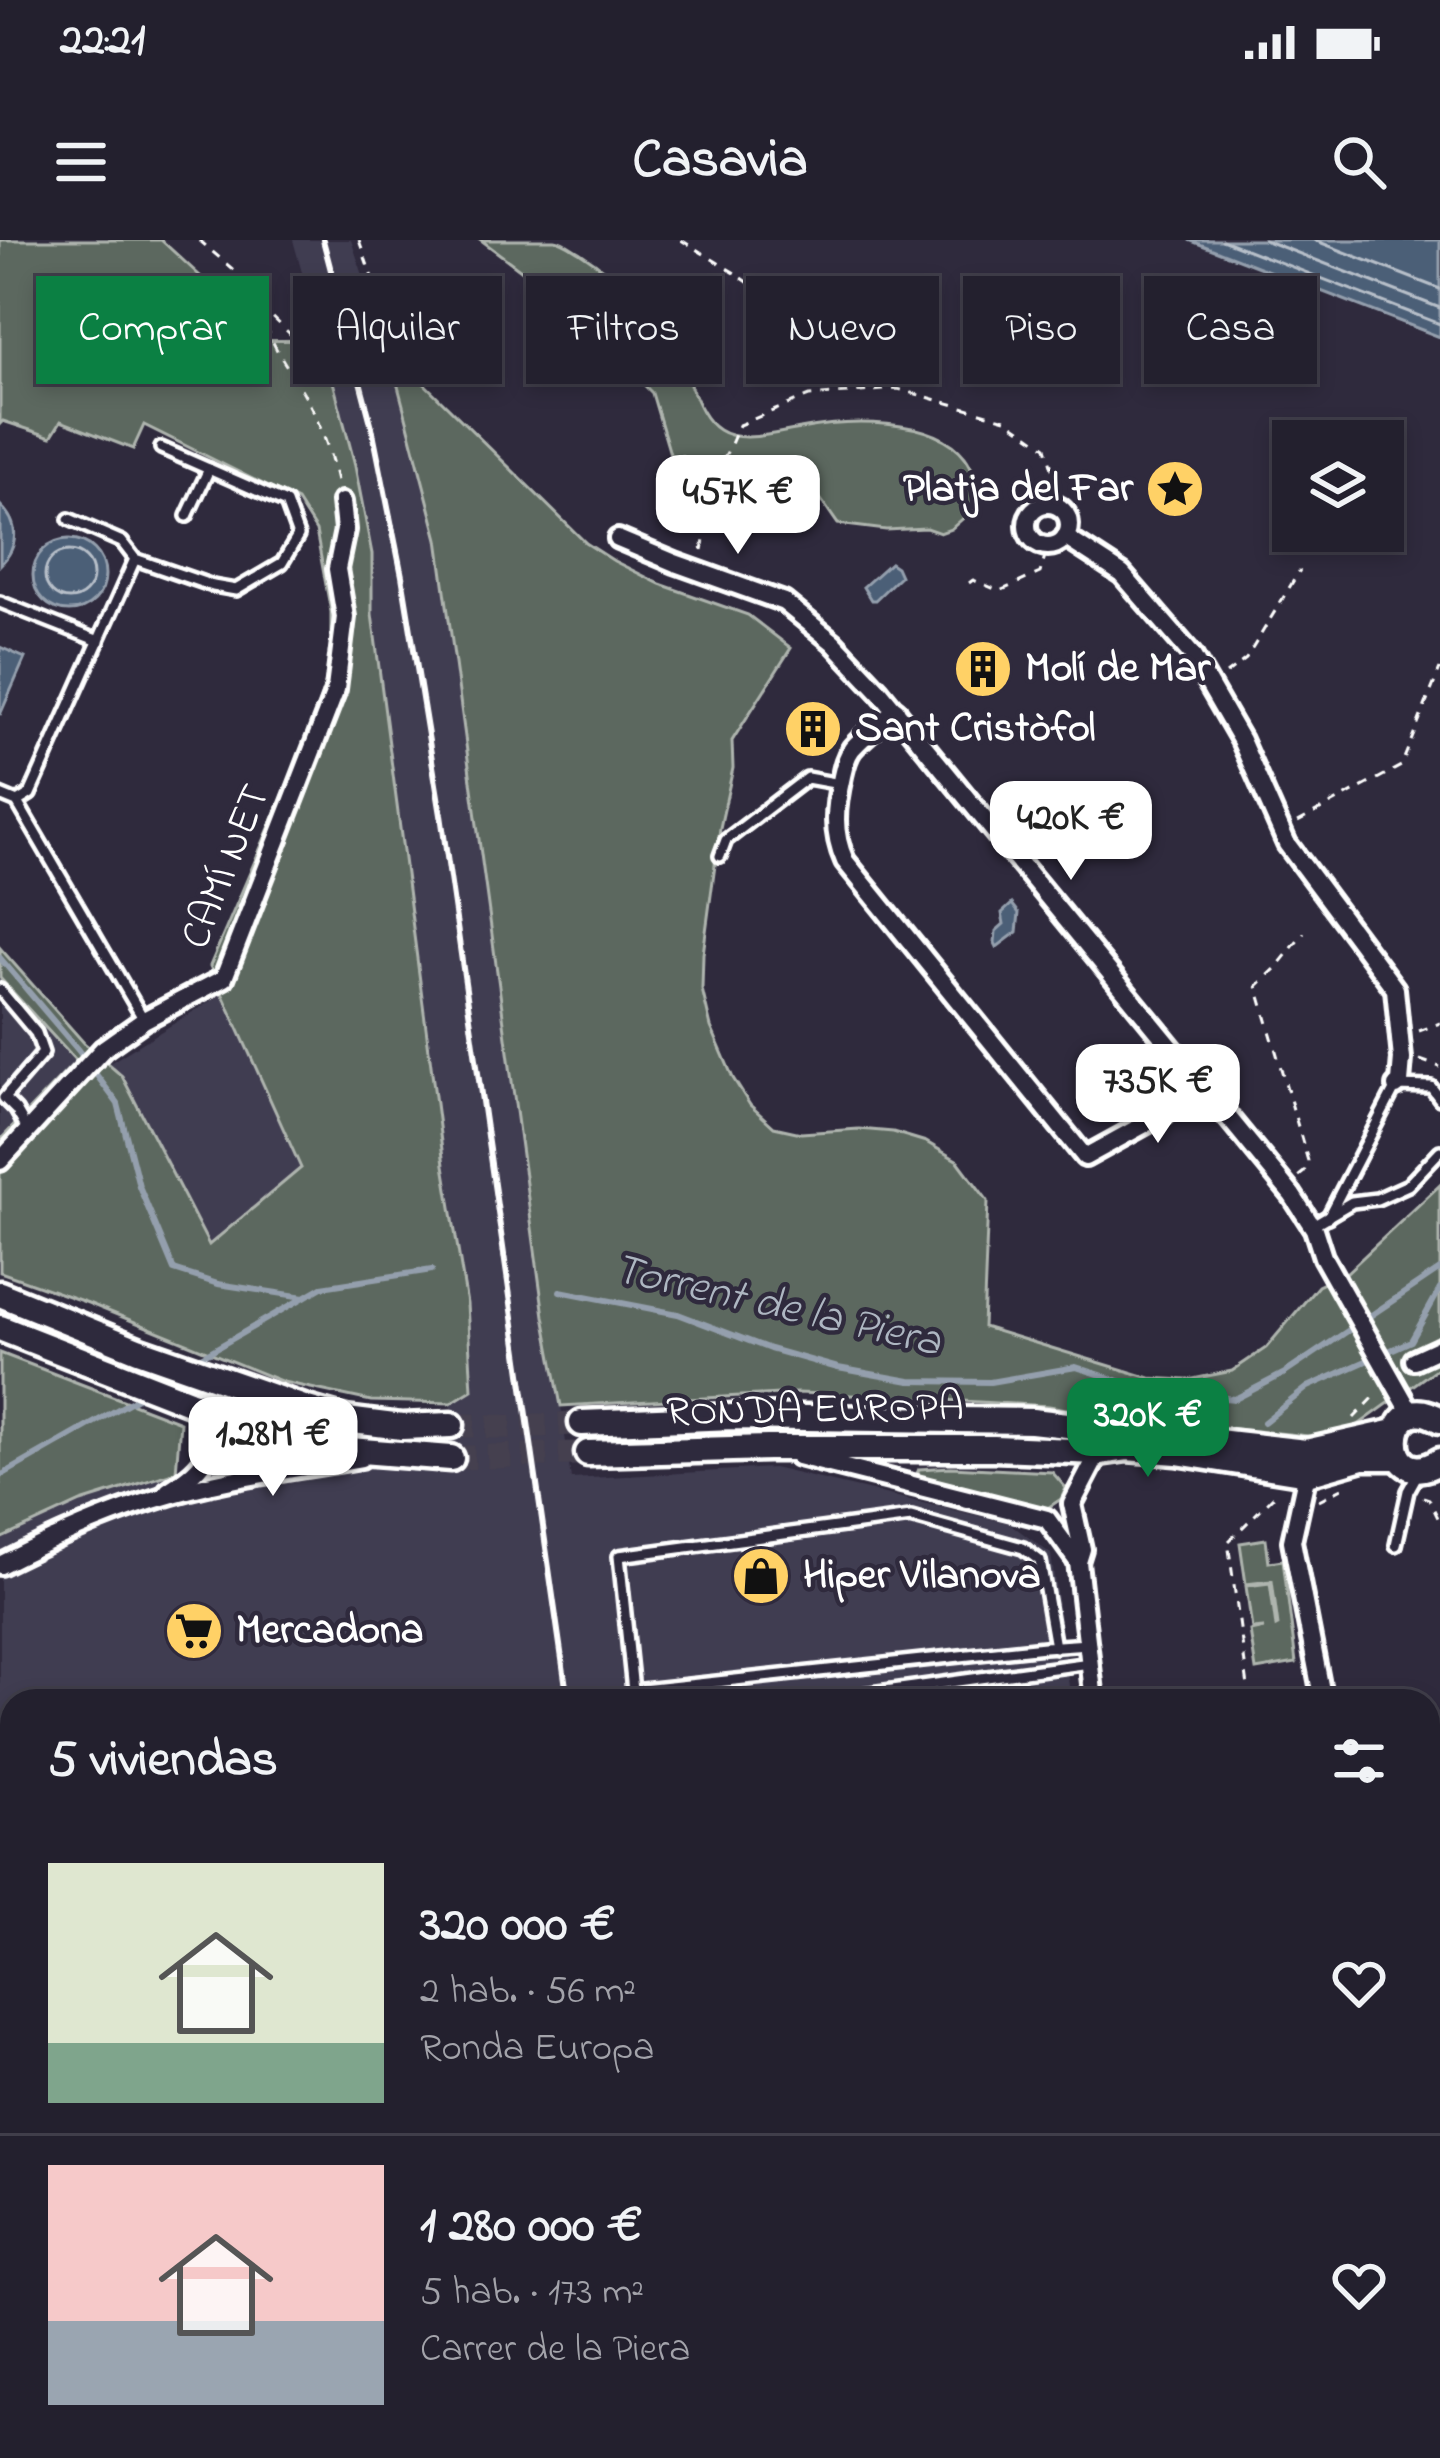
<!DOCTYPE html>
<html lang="es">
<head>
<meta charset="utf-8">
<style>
	body { margin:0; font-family:"Indie Flower",sans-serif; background:#2f2d3a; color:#f1f3f6; height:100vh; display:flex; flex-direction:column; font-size:45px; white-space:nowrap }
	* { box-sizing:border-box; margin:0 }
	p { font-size:39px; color:#a3a3aa }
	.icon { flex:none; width:66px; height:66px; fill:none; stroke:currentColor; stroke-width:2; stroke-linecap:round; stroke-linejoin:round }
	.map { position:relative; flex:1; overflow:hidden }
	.sheet { position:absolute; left:0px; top:1449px; width:1440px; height:771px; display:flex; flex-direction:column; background:#23202e; border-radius:36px 36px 0 0; box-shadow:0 6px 18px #0003,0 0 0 3px #403e4a }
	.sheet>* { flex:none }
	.top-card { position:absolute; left:36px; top:36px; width:1368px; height:108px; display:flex; gap:24px }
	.buttons { position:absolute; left:1272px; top:180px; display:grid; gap:24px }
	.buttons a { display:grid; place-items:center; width:132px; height:132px; border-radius:0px; background:#23202e; box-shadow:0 6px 18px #0003,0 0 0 3px #403e4a; font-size:60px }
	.price { position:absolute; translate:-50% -102px; padding:0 27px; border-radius:24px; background:#fff; color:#222; font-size:39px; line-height:78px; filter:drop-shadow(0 3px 6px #0008) }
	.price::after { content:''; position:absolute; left:50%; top:72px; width:36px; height:27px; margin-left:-18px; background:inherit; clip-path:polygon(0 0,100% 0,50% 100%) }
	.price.active { background:#0b8043; color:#fff }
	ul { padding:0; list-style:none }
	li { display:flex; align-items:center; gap:36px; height:300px; padding:0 48px }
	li+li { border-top:3px solid #403e4a }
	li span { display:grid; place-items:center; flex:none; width:336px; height:240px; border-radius:0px; color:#555 }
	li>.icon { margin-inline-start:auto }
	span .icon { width:144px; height:144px; fill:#fffc; stroke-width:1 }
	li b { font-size:51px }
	h2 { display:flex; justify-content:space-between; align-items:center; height:144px; padding:0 48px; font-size:51px }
	.tag { padding:0 42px; border-radius:0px; background:#23202e; box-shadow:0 6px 18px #0003,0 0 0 3px #403e4a; font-size:42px; line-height:108px }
	.tag.active { background:#0b8043; color:#fff }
	.status { display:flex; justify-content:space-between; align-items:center; height:84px; padding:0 60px; background:#23202e; direction:ltr }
	.status svg { height:33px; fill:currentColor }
	header { display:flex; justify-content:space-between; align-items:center; height:156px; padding:0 48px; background:#23202e; font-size:54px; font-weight:800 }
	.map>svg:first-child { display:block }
	.built { fill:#403c51 }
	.green { fill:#5c685e; stroke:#aeb4ae; stroke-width:3 }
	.water { fill:#4c5f77; stroke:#949fad; stroke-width:3 }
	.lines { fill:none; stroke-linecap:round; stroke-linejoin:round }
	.shore { stroke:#b7bfc9; stroke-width:3 }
	.stream { stroke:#949fad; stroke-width:6 }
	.secondary-tunnel { stroke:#443f50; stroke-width:24; stroke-dasharray:24 12; stroke-linecap:butt }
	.lane-casing { stroke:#fff; stroke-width:18 }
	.street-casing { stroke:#fff; stroke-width:26 }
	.secondary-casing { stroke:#fff; stroke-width:33 }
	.path { stroke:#fff; stroke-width:3; stroke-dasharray:9 9; stroke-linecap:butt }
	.lane { stroke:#2f2a3d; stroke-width:9 }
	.street { stroke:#2f2a3d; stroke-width:16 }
	.secondary { stroke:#2f2a3d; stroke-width:24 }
	.rail { stroke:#fff; stroke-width:6 }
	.path-bridge { stroke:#fff; stroke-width:3; stroke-dasharray:9 9; stroke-linecap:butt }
	.labels { text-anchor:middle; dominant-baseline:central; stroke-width:9; stroke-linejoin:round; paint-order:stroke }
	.poi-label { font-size:42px; font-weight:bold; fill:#fff; stroke:#2f2a3d; text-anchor:start }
	.street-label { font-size:42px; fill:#fff; stroke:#2f2a3d }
	.water-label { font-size:45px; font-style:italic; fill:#aeb7c2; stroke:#2f2a3d }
</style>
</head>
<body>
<div class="status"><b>22:21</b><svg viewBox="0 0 49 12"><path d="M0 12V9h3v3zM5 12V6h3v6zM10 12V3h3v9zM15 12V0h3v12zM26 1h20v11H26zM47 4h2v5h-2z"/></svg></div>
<header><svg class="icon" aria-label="menu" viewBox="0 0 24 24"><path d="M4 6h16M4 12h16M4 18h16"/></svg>Casavia<svg class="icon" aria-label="search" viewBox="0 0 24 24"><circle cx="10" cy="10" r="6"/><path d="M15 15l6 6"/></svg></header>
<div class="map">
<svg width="1440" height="2218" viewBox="0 0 1440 2218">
	<rect width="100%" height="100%" fill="#2f2a3d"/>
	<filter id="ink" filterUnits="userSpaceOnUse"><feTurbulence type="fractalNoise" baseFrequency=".00833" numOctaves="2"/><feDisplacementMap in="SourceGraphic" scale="24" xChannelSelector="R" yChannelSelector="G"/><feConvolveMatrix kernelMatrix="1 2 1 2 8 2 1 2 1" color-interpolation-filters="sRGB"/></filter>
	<g filter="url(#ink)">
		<g class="built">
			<polygon points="293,0 351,0 388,108 438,299 544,1076 561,1166 571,1239 773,1228 1009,1283 1051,1314 1071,1461 12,1461 12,2208 412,2208 411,2218 0,2218 0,1299 81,1262 176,1232 260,1218 457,1228 451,1163 472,1150 467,1064 444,925 372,374 372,314 354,221"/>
			<polygon points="0,738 76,821 0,900"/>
			<polygon points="222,754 301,927 210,1005 122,837 108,824"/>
			<polygon points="657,2208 846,2208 850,2218 661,2218"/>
			<polygon points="965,2208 1316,2208 1317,2218 957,2218"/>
		</g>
		<g class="green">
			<polygon points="0,0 161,0 224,58 236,101 322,100 354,221 372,314 372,374 444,925 467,1064 472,1150 451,1163 371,1161 283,1142 88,1063 0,1032 0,900 76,821 0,738 0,708 85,804 122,836 209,1005 301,928 210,726 305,504 331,426 331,372 316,291 297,261 144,185 133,209 61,181 51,197 3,181 0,184"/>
			<path d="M481,0C505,0 532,0 555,0C563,1 572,8 579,12C626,42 662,85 686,135C694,153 701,179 719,190C740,204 777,193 800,189C845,180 934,176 965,217C974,229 978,246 986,258L951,289L940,293L926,288L886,290L838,284C830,273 806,236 798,231C765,210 724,262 691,257L670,214L652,153L557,57Z"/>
			<polygon points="388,108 586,303 614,321 660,344 748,375 791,408 732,501 733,528 720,588 703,714 702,749 711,787 733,838 750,865 774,887 801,893 859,889 893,892 926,902 958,921 988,961 983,1087 1150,1138 1188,1140 1232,1131 1266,1108 1318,1046 1346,1033 1440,945 1440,1126 1350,1191 1330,1198 1119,1178 1049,1166 875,1156 797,1153 561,1166 544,1076 438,299"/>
			<polygon points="0,1113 180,1182 176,1232 81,1262 0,1299"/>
			<polygon points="951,1227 1052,1232 1066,1248 1061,1259 1043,1271 915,1238 919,1229"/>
			<polygon points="1266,1299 1269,1322 1283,1320 1296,1423 1256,1430 1250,1391 1264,1388 1252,1389 1246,1346 1270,1343 1276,1387 1278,1386 1272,1341 1246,1344 1240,1303"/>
		</g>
		<g class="water">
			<polygon points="1189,0 1440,0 1440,97"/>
			<path d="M0,265C19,283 20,306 0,325Z"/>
			<circle cx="69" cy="335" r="36"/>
			<polygon points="890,323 896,327 900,336 875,360 871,360 863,347"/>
			<polygon points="0,407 25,418 0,475"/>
			<polygon points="1012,664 1019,673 1017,692 997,707 995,703 996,691 1004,684 1002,673"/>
		</g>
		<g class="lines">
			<g class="shore">
				<polyline points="1222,0 1440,84"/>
				<polyline points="1264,0 1440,68"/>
				<polyline points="1314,0 1440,49"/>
				<circle cx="69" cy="335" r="24"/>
			</g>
			<g class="stream">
				<polyline points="0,718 78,810 118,864 139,946 174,1030 218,1044 304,1057"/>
				<polyline points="560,1051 678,1074 770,1109 838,1128 910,1141 990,1142 1076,1127 1151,1151 1235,1159 1285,1133 1440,1029"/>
				<polyline points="194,1121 322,1047 432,1030"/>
				<polyline points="1264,1182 1308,1147 1411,1101 1440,1049"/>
				<polyline points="0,1236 148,1152"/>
			</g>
			<g class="secondary-tunnel">
				<polyline points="451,1185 511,1187 582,1183"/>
				<polyline points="451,1218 588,1213"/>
			</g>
			<defs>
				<g id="lane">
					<polyline points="187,276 209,229"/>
					<polyline points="69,279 122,302 135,319"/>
					<polyline points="0,362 99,401"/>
					<polyline points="0,555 17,562 144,780"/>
					<polyline points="17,562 30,554 135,319 213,346 236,350 282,323 298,296 286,263 161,208"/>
					<polyline points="720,616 726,600 807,538 840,544"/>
					<polyline points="0,750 36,793 43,813 4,858 16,870 28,891"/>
					<polyline points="1328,977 1396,846 1431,847 1440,859"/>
					<polyline points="1314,989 1318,982 1352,962 1377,959 1408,945 1440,911"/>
					<polyline points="1396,1305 1408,1251 1418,1233"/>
					<polyline points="1055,1407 1040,1321 1023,1308 911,1277 619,1316 633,1451 1044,1407 1088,1404"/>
					<polyline points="812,1461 1090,1423"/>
					<polyline points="0,1593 12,1605"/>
					<polyline points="0,1900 12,1891"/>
				</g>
				<g id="street">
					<circle cx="1048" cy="285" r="21"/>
					<polyline points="1065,297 1122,334 1192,415 1241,500 1287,604 1395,749 1402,819 1400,842 1396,846"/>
					<polyline points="618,299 675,323 784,362 833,402 879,451 1292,955 1314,989 1323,1017 1412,1175"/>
					<path d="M896,470C882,482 864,495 852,509C846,517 844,527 842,536C835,567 832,592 845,621L1085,917L1207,850"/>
					<polyline points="0,921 103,809 144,780 224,738 336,449 345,377 337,329 345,290 342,262"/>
					<polyline points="1414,1120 1440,1108"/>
					<polyline points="798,1216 1047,1279 1078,1322"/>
					<polyline points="1307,1233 1292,1301 1323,1461"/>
					<path d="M168,1251C208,1226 225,1206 190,1163"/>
					<path d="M0,1325C49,1300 100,1277 153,1260C220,1238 292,1230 361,1218"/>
					<polyline points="1094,1461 1078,1322 1082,1309 1072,1264 1099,1212"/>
					<polyline points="1428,1514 1440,1490"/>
					<polyline points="1428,1731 1440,1740"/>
					<polyline points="1428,1924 1440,1933"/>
					<polyline points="883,2208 893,2218"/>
					<polyline points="928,2218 937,2208"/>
				</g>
				<g id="secondary">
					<polyline points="0,1054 138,1110 304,1168 346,1180 402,1187 451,1185"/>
					<polyline points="0,1088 189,1162 291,1198 336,1209 451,1218"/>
					<path d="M1440,1180C1382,1143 1380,1258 1440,1221"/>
					<polyline points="582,1183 733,1177 1032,1181 1306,1212 1395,1192"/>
					<polyline points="588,1213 768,1208 994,1208 1099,1212 1127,1208 1177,1212 1307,1233 1363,1217 1399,1217"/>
				</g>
			</defs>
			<use href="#lane" class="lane-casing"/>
			<use href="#street" class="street-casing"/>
			<use href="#secondary" class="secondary-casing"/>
			<g class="path">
				<polyline points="199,0 237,33 263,68 290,94 309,95"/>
				<polyline points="359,0 385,75 381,76"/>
				<polyline points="681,0 735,33 897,148"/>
				<path d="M263,68C267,106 291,128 308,161C321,186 331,214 337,241"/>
				<path d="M702,310L707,286L675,248L683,244L677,231L678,217L686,215C719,244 727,213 739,185L809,156L898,149L1006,179L1046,207L1055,239L1057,265"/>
				<polyline points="969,343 973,340 1000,351 1040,333 1048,306"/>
				<polyline points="1226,434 1246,419 1300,330"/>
				<polyline points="1298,582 1401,526 1440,429"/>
				<polyline points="1419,791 1440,783"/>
				<polyline points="1420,820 1440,827"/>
				<polyline points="1299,936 1304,932 1308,921 1257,746 1275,729 1304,693"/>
				<polyline points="1354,1178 1376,1155"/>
				<polyline points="1423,1257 1429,1259 1440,1282"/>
				<polyline points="1319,1260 1342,1248"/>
				<polyline points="1250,1461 1228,1302 1274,1256 1280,1255"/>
				<polyline points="1359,2218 1360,2208"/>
			</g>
			<use href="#lane" class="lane"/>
			<use href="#street" class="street"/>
			<use href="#secondary" class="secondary"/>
			<g class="rail">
				<polyline points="323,0 372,187 402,336 441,575 568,1461"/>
				<polyline points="780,2208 785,2218"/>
			</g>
			<polyline class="path-bridge" points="309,95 381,76"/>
		</g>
	</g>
	<defs>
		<symbol id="sight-disc" viewBox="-11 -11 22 22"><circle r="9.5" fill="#ffd166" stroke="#2f2a3d"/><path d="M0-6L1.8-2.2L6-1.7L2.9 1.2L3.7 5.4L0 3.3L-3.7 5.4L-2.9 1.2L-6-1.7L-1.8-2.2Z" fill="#111"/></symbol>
		<symbol id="building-disc" viewBox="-11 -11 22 22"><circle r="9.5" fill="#ffd166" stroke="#2f2a3d"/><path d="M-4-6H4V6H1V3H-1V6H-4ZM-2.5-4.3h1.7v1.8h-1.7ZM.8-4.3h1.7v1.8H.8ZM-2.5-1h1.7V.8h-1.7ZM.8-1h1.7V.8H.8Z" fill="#111"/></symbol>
		<symbol id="shop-disc" viewBox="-11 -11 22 22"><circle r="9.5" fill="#ffd166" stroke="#2f2a3d"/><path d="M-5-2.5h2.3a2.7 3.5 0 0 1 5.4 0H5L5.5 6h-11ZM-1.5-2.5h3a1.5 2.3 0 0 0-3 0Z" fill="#111"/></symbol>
		<symbol id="supermarket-disc" viewBox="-11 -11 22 22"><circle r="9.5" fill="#ffd166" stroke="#2f2a3d"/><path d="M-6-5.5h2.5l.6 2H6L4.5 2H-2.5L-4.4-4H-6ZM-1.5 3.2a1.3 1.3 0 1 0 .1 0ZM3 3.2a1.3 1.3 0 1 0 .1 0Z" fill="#111"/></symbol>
	</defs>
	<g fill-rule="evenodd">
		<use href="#sight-disc" x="1142" y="216" width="66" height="66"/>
		<use href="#building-disc" x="950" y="396" width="66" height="66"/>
		<use href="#building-disc" x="780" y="456" width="66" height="66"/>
		<use href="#shop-disc" x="728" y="1303" width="66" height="66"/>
		<use href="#supermarket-disc" x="161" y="1358" width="66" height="66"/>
	</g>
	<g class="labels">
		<g class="poi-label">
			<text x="1133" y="249" text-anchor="end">Platja del Far</text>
			<text x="1025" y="429">Molí de Mar</text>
			<text x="855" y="489">Sant Cristòfol</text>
			<text x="803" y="1336">Hiper Vilanova</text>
			<text x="236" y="1391">Mercadona</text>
		</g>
		<g class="street-label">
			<text transform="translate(227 627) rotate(-68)">CAMÍ NET</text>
			<text transform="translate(815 1171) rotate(-1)">RONDA EUROPA</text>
		</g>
		<g class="water-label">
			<text transform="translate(777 1067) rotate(13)">Torrent de la Piera</text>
		</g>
	</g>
</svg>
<div class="buttons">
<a><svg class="icon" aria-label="layers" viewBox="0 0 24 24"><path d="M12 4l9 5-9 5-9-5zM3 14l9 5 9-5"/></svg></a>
</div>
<b class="price" style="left:738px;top:317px">457K €</b>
<b class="price" style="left:1071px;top:643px">420K €</b>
<b class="price" style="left:1158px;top:906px">735K €</b>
<b class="price active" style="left:1148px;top:1240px">320K €</b>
<b class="price" style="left:273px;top:1259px">1.28M €</b>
<div class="top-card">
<a class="tag active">Comprar</a>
<a class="tag">Alquilar</a>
<a class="tag">Filtros</a>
<a class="tag">Nuevo</a>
<a class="tag">Piso</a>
<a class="tag">Casa</a>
</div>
<section class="sheet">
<h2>5 viviendas<svg class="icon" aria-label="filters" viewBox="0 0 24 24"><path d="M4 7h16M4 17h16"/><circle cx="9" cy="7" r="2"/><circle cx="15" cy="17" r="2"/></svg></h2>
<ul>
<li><span style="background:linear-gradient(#dfe7d0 75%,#7fa58c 0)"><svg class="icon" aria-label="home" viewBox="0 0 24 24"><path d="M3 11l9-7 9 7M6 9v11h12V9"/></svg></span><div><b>320 000 €</b><p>2 hab. · 56 m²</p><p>Ronda Europa</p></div><svg class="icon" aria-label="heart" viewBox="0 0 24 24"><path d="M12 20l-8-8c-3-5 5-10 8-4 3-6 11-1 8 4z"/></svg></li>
<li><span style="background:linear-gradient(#f6c9c9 65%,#9aa5b1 0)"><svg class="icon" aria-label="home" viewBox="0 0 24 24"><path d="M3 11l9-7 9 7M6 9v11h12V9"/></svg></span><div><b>1 280 000 €</b><p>5 hab. · 173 m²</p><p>Carrer de la Piera</p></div><svg class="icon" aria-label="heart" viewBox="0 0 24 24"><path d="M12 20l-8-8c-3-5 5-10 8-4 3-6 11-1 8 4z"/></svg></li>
</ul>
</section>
</div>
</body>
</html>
